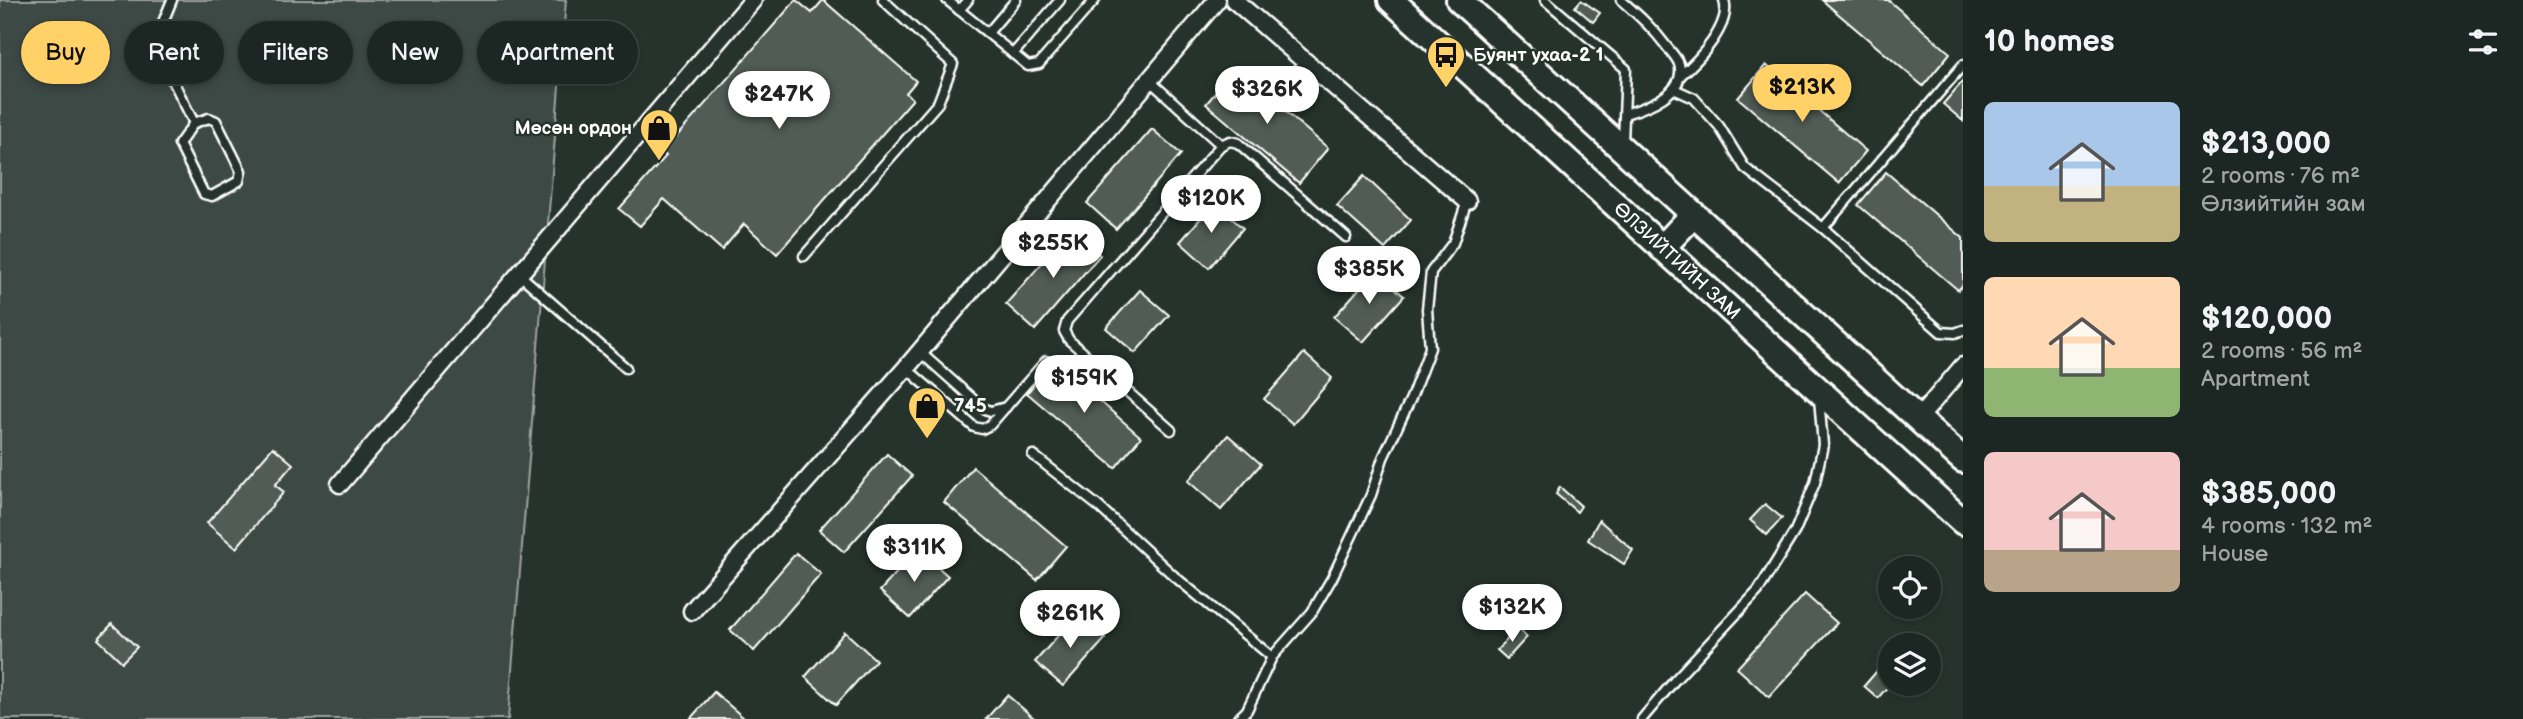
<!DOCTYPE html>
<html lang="en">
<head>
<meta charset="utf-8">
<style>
	body { margin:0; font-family:"Balsamiq Sans",sans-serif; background:#29322f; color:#f1f3f6; height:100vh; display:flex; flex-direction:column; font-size:26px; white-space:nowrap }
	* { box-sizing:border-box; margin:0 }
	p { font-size:23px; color:#a0a5a5 }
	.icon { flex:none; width:38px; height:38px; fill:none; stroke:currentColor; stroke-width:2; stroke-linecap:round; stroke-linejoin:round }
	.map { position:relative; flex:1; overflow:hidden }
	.side { display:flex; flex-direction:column; background:#1c2622; width:560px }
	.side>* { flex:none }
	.banner { position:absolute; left:21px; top:21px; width:665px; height:63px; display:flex; gap:14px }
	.controls { position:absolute; left:1878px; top:556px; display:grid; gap:14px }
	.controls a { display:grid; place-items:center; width:63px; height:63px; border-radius:50%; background:#1c2622; box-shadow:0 4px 10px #0003,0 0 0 2px #3a4340; font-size:35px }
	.price { position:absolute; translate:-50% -60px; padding:0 16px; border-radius:24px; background:#fff; color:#222; font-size:23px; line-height:46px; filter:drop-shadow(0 2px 4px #0008) }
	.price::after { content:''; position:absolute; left:50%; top:42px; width:21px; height:16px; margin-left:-10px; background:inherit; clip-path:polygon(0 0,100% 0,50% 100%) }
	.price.active { background:#ffd166; color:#111 }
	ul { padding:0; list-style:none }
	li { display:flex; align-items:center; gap:21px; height:175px; padding:0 21px }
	li span { display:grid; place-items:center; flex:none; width:196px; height:140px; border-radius:10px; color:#555 }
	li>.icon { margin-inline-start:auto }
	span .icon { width:84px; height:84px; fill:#fffc; stroke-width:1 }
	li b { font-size:30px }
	h2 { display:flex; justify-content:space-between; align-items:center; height:84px; padding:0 21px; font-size:30px }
	.chip { padding:0 24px; border-radius:32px; background:#1c2622; box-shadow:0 4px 10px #0003,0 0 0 2px #3a4340; font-size:24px; line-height:63px }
	.chip.active { background:#ffd166; color:#111 }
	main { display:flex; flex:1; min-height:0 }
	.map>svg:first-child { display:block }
	.green { fill:#3e4944; stroke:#9ea4a2; stroke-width:2 }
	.building { fill:#515c57; stroke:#fff; stroke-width:2 }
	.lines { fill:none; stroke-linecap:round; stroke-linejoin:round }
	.service-casing { stroke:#fff; stroke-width:13 }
	.minor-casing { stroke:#fff; stroke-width:21 }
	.trunk-casing { stroke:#fff; stroke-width:30 }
	.service { stroke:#26332d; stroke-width:8 }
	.minor { stroke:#26332d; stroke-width:16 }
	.trunk { stroke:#26332d; stroke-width:24 }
	.labels { text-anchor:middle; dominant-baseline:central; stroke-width:5; stroke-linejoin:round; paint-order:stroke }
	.poi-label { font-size:19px; font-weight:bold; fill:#fff; stroke:#26332d; text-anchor:start }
	.street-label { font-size:19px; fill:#fff; stroke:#26332d }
</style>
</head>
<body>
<main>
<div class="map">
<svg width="1963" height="719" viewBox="0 0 1963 719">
	<rect width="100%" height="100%" fill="#26332d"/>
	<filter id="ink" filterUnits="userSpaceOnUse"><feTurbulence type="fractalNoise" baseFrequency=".0143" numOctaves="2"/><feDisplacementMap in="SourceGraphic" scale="14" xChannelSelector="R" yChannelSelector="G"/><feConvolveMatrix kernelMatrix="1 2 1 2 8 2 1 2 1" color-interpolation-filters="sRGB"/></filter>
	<g filter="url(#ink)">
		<polygon class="green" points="0,0 566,0 508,719 0,719"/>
		<g class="building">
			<polygon points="796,0 812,13 823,0 916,81 906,93 913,99 777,254 744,224 722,250 664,199 640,226 619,209 666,156 662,153"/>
			<polygon points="1581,0 1600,13 1593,22 1575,7"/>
			<polygon points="1822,0 1888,0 1950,53 1923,86"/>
			<polygon points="1766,65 1866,151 1839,183 1738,98"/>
			<polygon points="1235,69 1328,148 1299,183 1206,104"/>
			<polygon points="1963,81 1963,121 1943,104"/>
			<polygon points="1152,129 1181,154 1116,229 1087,203"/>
			<polygon points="1886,172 1963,238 1963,285 1958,290 1858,205"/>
			<polygon points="1364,176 1411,220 1385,249 1337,206"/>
			<polygon points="1214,203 1243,228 1209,268 1180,242"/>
			<polygon points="1071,230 1100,255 1035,330 1006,304"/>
			<polygon points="1375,271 1404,296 1363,342 1334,317"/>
			<polygon points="1140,290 1169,315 1135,353 1106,328"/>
			<polygon points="1304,353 1332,378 1293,424 1264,399"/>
			<polygon points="1054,361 1141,437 1115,468 1027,393"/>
			<polygon points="1228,435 1261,464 1221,510 1188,481"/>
			<polygon points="273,447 293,464 275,485 284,492 236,548 207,523"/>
			<polygon points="887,454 912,476 844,552 819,530"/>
			<polygon points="973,467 1066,546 1037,580 944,502"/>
			<polygon points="1560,487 1581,506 1577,512 1556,494"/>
			<polygon points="1765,504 1782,518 1767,535 1750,520"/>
			<polygon points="1599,520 1633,550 1624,564 1588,540"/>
			<polygon points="918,549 948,576 910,618 880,591"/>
			<polygon points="796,553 821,574 754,651 730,630"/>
			<polygon points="1549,591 1560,602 1545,618 1533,608"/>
			<polygon points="1805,594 1837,623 1769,697 1737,668"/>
			<polygon points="1077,614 1105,639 1063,686 1035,662"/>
			<polygon points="112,624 137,647 122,662 98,639"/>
			<polygon points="1518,628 1527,637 1507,659 1497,650"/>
			<polygon points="845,632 876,660 836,705 805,677"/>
			<polygon points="1883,664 1890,670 1890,684 1878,698 1864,686"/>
			<polygon points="714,692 745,719 690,719"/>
			<polygon points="1007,695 1035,719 986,719"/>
		</g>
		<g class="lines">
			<defs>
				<g id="service">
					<polyline points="172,0 161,27 167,69 194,123"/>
					<polyline points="947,0 1028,66 1039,64 1095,0"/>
					<polyline points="1545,0 1626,69 1623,142"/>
					<path d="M1621,0C1638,15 1653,28 1667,47C1671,52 1677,58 1679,64C1688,93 1645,108 1625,114"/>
					<polyline points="959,10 968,0"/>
					<polyline points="988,33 1016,0"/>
					<polyline points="1013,54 1060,0"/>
					<path d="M1680,76C1698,61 1732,25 1724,0"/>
					<polyline points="1149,80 1221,145"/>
					<polyline points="1674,89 1694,98 1719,126 1745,168 1823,228 1941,332 1955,333 1963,330"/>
					<polygon points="209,118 216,121 241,171 239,181 212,196 204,194 179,144 194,123"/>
					<polyline points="1823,228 1963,65"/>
					<polyline points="804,256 938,103 953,64 883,0"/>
					<polyline points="519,274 626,368"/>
					<polyline points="920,352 984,409 991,411 1006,407"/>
					<polyline points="906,368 974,427 982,429 990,425 1046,361"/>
					<polyline points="1171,430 1069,340 1064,331 1067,321 1221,145 1230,141 1238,143 1346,237"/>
					<polyline points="1033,455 1098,506 1174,576 1272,657"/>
					<polyline points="1238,719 1247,710 1272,657 1312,612 1332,578 1371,495 1383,458 1411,398 1430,348 1427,309 1431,272 1453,243 1467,201"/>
					<polyline points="1642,719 1675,680 1758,591 1795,531 1815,483 1823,445 1819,398"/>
				</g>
				<g id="minor">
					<polyline points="1234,0 1467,201"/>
					<polyline points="1918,419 1963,366"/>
					<polyline points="340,484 753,0"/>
					<polyline points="692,611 906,368 1217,0"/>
				</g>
				<g id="trunk">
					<path id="s1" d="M1391,0L1963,522"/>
					<polyline points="1459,0 1963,460"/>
					<polyline points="1662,248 1693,215"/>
				</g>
			</defs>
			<use href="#service" class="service-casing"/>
			<use href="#minor" class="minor-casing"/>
			<use href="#trunk" class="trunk-casing"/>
			<use href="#service" class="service"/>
			<use href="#minor" class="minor"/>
			<use href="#trunk" class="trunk"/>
		</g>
	</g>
	<defs>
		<symbol id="bus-pin" viewBox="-11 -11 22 30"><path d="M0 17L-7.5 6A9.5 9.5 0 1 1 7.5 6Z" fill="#ffd166" stroke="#26332d"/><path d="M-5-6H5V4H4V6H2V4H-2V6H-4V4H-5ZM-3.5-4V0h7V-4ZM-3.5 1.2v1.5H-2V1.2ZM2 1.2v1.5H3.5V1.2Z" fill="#111"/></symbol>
		<symbol id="shop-pin" viewBox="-11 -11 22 30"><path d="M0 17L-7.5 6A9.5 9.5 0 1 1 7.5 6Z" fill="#ffd166" stroke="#26332d"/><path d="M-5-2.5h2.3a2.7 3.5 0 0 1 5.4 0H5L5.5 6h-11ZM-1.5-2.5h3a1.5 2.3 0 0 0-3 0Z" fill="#111"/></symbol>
	</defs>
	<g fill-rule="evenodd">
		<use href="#bus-pin" x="1424" y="33" width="44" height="60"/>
		<use href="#shop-pin" x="637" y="106" width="44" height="60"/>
		<use href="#shop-pin" x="905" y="384" width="44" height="60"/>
	</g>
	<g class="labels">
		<g class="poi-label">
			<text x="1473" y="55">Буянт ухаа-2 1</text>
			<text x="632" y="128" text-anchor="end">Мөсөн ордон</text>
			<text x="954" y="406">745</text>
		</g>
		<g class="street-label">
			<text stroke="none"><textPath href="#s1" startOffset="387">ӨЛЗИЙТИЙН ЗАМ</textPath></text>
		</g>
	</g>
</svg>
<div class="controls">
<a><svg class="icon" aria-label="locate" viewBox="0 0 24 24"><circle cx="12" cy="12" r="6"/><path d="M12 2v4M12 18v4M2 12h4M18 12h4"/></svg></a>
<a><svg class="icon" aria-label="layers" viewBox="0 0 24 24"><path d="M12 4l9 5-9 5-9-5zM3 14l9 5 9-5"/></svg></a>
</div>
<b class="price active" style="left:1802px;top:124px">$213K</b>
<b class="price" style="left:1267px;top:126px">$326K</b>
<b class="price" style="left:779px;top:131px">$247K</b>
<b class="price" style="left:1211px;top:235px">$120K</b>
<b class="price" style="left:1053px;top:280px">$255K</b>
<b class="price" style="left:1369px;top:306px">$385K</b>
<b class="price" style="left:1084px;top:415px">$159K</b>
<b class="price" style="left:914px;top:584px">$311K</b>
<b class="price" style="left:1512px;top:644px">$132K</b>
<b class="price" style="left:1070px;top:650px">$261K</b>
<div class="banner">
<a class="chip active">Buy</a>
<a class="chip">Rent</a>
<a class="chip">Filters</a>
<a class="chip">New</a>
<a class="chip">Apartment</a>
</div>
</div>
<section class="side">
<h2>10 homes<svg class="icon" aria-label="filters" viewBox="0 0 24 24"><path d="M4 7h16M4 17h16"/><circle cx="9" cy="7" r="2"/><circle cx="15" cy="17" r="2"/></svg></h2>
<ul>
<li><span style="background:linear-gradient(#a9c7e8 60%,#c2b280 0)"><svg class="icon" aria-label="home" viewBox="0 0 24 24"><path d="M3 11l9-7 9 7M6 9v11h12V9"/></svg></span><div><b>$213,000</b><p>2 rooms · 76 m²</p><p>Өлзийтийн зам</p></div></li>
<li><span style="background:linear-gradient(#ffd9b3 65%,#8fb573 0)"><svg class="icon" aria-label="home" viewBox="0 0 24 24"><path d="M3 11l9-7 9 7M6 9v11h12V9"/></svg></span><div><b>$120,000</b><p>2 rooms · 56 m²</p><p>Apartment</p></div></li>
<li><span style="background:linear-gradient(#f6c9c9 70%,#b9a48a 0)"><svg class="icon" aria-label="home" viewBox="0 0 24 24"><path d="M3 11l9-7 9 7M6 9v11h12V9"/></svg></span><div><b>$385,000</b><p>4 rooms · 132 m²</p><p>House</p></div></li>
</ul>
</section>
</main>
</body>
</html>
